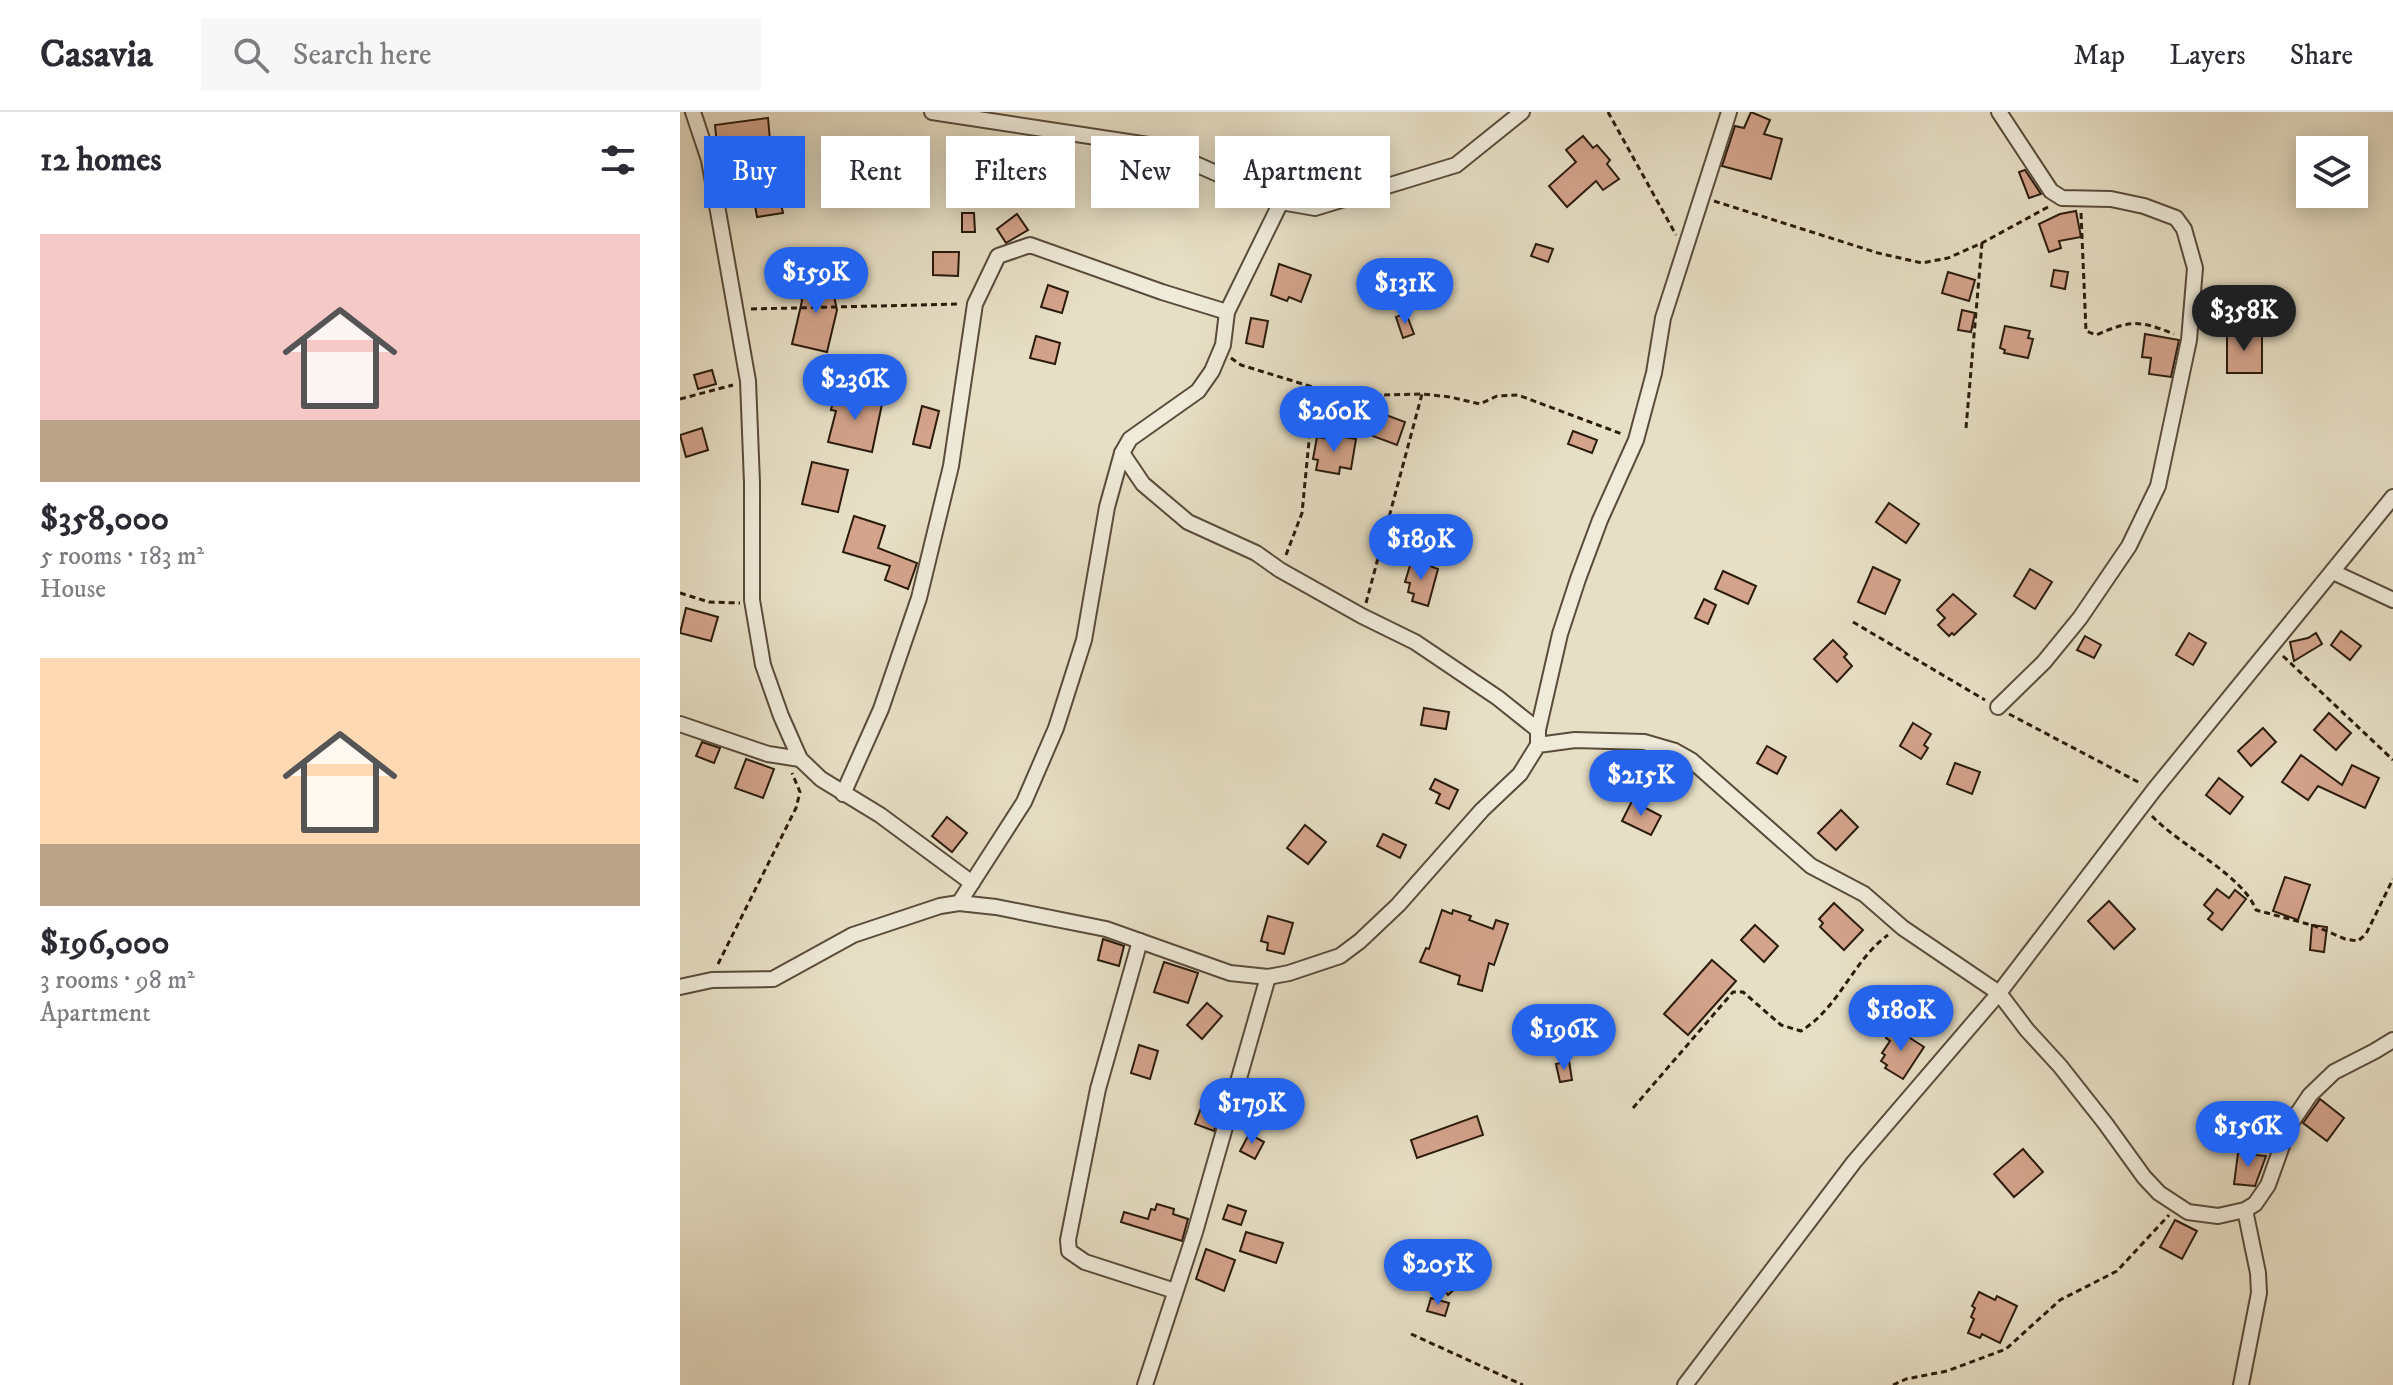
<!DOCTYPE html>
<html lang="en">
<head>
<meta charset="utf-8">
<style>
	body { margin:0; font-family:"IM FELL DW Pica",serif; background:#f7f7f7; color:#2b2b33; height:100vh; display:flex; flex-direction:column; font-size:30px; white-space:nowrap }
	* { box-sizing:border-box; margin:0 }
	p { font-size:26px; color:#7c7c81 }
	.icon { flex:none; width:44px; height:44px; fill:none; stroke:currentColor; stroke-width:2; stroke-linecap:round; stroke-linejoin:round }
	.map { position:relative; flex:1; overflow:hidden }
	.side { display:flex; flex-direction:column; background:#fff; width:680px }
	.side>* { flex:none }
	.guide { position:absolute; left:24px; top:24px; width:760px; height:72px; display:flex; gap:16px }
	.fabs { position:absolute; left:1616px; top:24px; display:grid; gap:16px }
	.fabs a { display:grid; place-items:center; width:72px; height:72px; border-radius:0px; background:#fff; box-shadow:0 4px 20px #0003; font-size:40px }
	.price { position:absolute; translate:-50% -68px; padding:0 18px; border-radius:28px; background:#2563eb; color:#fff; font-size:26px; line-height:52px; filter:drop-shadow(0 2px 4px #0008) }
	.price::after { content:''; position:absolute; left:50%; top:48px; width:24px; height:18px; margin-left:-12px; background:inherit; clip-path:polygon(0 0,100% 0,50% 100%) }
	.price.selected { background:#222; color:#fff }
	ul { padding:0; list-style:none }
	li { display:grid; align-content:center; gap:16px; height:424px; padding:0 40px }
	li span { display:grid; place-items:center; height:248px; border-radius:0px; color:#555 }
	li>.icon { margin-inline-start:auto }
	span .icon { width:144px; height:144px; fill:#fffc; stroke-width:1 }
	li b { font-size:34px }
	h2 { display:flex; justify-content:space-between; align-items:center; height:96px; padding:0 40px; font-size:34px }
	.pill { padding:0 28px; border-radius:0px; background:#fff; box-shadow:0 4px 20px #0003; font-size:28px; line-height:72px }
	.pill.selected { background:#2563eb; color:#fff }
	header { display:flex; align-items:center; gap:48px; box-sizing:border-box; height:112px; padding:0 40px; background:#fff; border-bottom:2px solid #e1e1e2 }
	header strong { font-size:38px }
	nav { display:flex; gap:44px; margin-inline-start:auto; font-size:28px }
	.search { width:560px; height:72px; background:#f7f7f7; display:flex; align-items:center; gap:20px; box-sizing:border-box; padding:0 28px; border-radius:0px; color:#7c7c81; font-size:30px }
	main { display:flex; flex:1; min-height:0 }
	.map>svg:first-child { display:block }
	.building { fill:#d3a38b; stroke:#2b1b0d; stroke-width:2 }
	.lines { fill:none; stroke-linecap:round; stroke-linejoin:round }
	.minor-casing { stroke:#5a4c3b; stroke-width:18 }
	.path { stroke:#2b1b0d; stroke-width:3; stroke-dasharray:6 4; stroke-linecap:butt }
	.minor { stroke:#efead9; stroke-width:14 }
</style>
</head>
<body>
<header>
<strong>Casavia</strong>
<div class="search"><svg class="icon" aria-label="search" viewBox="0 0 24 24"><circle cx="10" cy="10" r="6"/><path d="M15 15l6 6"/></svg>Search here</div>
<nav><a>Map</a><a>Layers</a><a>Share</a></nav>
</header>
<main>
<section class="side">
<h2>12 homes<svg class="icon" aria-label="filters" viewBox="0 0 24 24"><path d="M4 7h16M4 17h16"/><circle cx="9" cy="7" r="2"/><circle cx="15" cy="17" r="2"/></svg></h2>
<ul>
<li><span style="background:linear-gradient(#f6c9c9 75%,#b9a48a 0)"><svg class="icon" aria-label="home" viewBox="0 0 24 24"><path d="M3 11l9-7 9 7M6 9v11h12V9"/></svg></span><div><b>$358,000</b><p>5 rooms · 183 m²</p><p>House</p></div></li>
<li><span style="background:linear-gradient(#ffd9b3 75%,#b9a48a 0)"><svg class="icon" aria-label="home" viewBox="0 0 24 24"><path d="M3 11l9-7 9 7M6 9v11h12V9"/></svg></span><div><b>$196,000</b><p>3 rooms · 98 m²</p><p>Apartment</p></div></li>
</ul>
</section>
<div class="map">
<svg width="1713" height="1273" viewBox="0 0 1713 1273">
	<rect width="100%" height="100%" fill="#e7dfc5"/>
	<filter id="stains"><feTurbulence type="fractalNoise" baseFrequency=".0025" numOctaves="4"/><feColorMatrix values="0 0 0 0 .2 0 0 0 0 .09 0 0 0 0 .02 0 0 0 .5 -.17"/></filter>
	<radialGradient id="worn" r=".72"><stop offset=".6" stop-color="#630" stop-opacity="0"/><stop offset="1" stop-color="#630" stop-opacity=".3"/></radialGradient>
	<g class="building">
		<polygon points="1071,0 1090,8 1084,22 1102,27 1091,67 1042,54 1055,14 1064,16"/>
		<polygon points="88,6 95,84 99,83 103,101 77,105 71,71 58,73 54,41 38,43 35,13"/>
		<polygon points="903,24 913,36 917,33 930,48 927,52 939,67 923,78 916,69 887,95 869,74 896,50 886,38"/>
		<polygon points="241,31 242,81 208,82 207,49 213,49 212,33"/>
		<polygon points="1345,58 1361,82 1349,86 1339,60"/>
		<polygon points="1396,99 1401,125 1379,129 1381,136 1369,140 1359,112 1380,102"/>
		<polygon points="282,101 294,101 295,120 282,120"/>
		<polygon points="337,102 348,118 326,131 317,117"/>
		<polygon points="856,132 873,137 868,150 851,144"/>
		<polygon points="253,140 279,140 278,164 253,163"/>
		<polygon points="599,152 631,163 621,190 609,185 607,189 591,183"/>
		<polygon points="1374,158 1388,160 1385,177 1371,174"/>
		<polygon points="1268,160 1295,168 1289,189 1262,181"/>
		<polygon points="705,163 710,177 693,183 688,170"/>
		<polygon points="150,165 157,198 147,240 112,232 122,189 118,173"/>
		<polygon points="368,173 388,180 382,201 361,195"/>
		<polygon points="1282,198 1295,201 1291,220 1278,218"/>
		<polygon points="726,201 734,222 723,226 716,205"/>
		<polygon points="571,206 588,209 583,235 566,231"/>
		<polygon points="1325,214 1350,219 1348,226 1353,227 1348,246 1324,241 1325,238 1320,236"/>
		<rect x="1547" y="221" width="35" height="40"/>
		<polygon points="1465,222 1499,228 1491,265 1469,262 1471,246 1462,245"/>
		<polygon points="356,224 380,231 375,252 350,246"/>
		<polygon points="32,258 36,272 18,277 14,263"/>
		<polygon points="155,281 202,292 192,340 148,330 156,299 151,298"/>
		<polygon points="242,294 259,299 250,336 233,332"/>
		<polygon points="698,300 725,310 717,333 690,323"/>
		<polygon points="22,316 28,338 6,345 0,323"/>
		<polygon points="893,319 917,328 912,341 888,332"/>
		<polygon points="651,323 676,327 671,357 660,355 659,362 636,358 638,348 633,347 637,325 650,327"/>
		<polygon points="132,350 168,358 158,400 122,392"/>
		<polygon points="1209,391 1239,412 1226,431 1196,410"/>
		<polygon points="174,404 205,414 198,436 237,451 228,477 205,468 210,454 163,440"/>
		<polygon points="732,447 758,457 748,494 732,489 734,482 728,480 730,471 725,470"/>
		<polygon points="1193,455 1220,468 1205,502 1178,490"/>
		<polygon points="1350,457 1372,470 1355,497 1334,484"/>
		<polygon points="1043,459 1076,474 1068,492 1035,477"/>
		<polygon points="1273,482 1296,502 1274,523 1272,521 1269,524 1258,513 1265,506 1257,498"/>
		<polygon points="1024,487 1036,493 1028,512 1015,506"/>
		<polygon points="6,496 38,505 31,529 0,521"/>
		<polygon points="1661,519 1681,534 1670,548 1651,533"/>
		<polygon points="1509,521 1526,531 1513,553 1496,543"/>
		<polygon points="1636,521 1642,532 1614,549 1610,530 1628,526"/>
		<polygon points="1405,524 1421,533 1414,546 1397,538"/>
		<polygon points="1153,528 1167,542 1164,545 1172,554 1157,570 1134,547"/>
		<polygon points="744,596 769,600 766,617 741,613"/>
		<polygon points="1649,601 1671,621 1656,638 1634,618"/>
		<polygon points="1233,611 1251,622 1244,633 1248,636 1241,647 1220,634"/>
		<polygon points="1583,616 1596,630 1571,654 1558,639"/>
		<polygon points="22,630 40,636 34,651 16,644"/>
		<polygon points="1087,634 1106,645 1097,662 1077,651"/>
		<polygon points="1621,643 1662,673 1672,653 1699,666 1685,696 1638,674 1628,688 1602,670"/>
		<polygon points="66,647 94,657 83,686 55,676"/>
		<polygon points="1275,651 1300,660 1292,682 1267,672"/>
		<polygon points="1539,666 1563,685 1550,702 1526,683"/>
		<polygon points="755,667 778,678 769,697 756,691 760,682 750,677"/>
		<polygon points="952,689 981,704 971,723 942,709"/>
		<polygon points="1161,698 1178,715 1156,738 1138,721"/>
		<polygon points="267,705 287,721 272,740 252,724"/>
		<polygon points="625,713 646,730 628,752 607,736"/>
		<polygon points="703,722 726,733 720,746 697,734"/>
		<polygon points="1605,765 1630,773 1618,808 1593,799"/>
		<polygon points="1537,777 1549,786 1555,778 1566,787 1542,818 1528,807 1533,801 1524,793"/>
		<polygon points="1429,789 1455,817 1434,837 1408,809"/>
		<polygon points="1154,791 1183,818 1164,838 1140,815 1143,811 1139,807"/>
		<polygon points="762,798 772,802 773,798 791,804 789,808 813,817 816,808 828,812 814,853 809,851 802,879 778,872 780,864 740,850 746,836 749,837"/>
		<polygon points="588,804 613,811 604,842 587,838 588,831 581,829"/>
		<polygon points="1075,813 1098,834 1084,850 1061,828"/>
		<polygon points="1632,813 1647,815 1644,840 1630,838"/>
		<polygon points="423,827 444,834 439,854 418,848"/>
		<polygon points="1032,848 1056,869 1008,923 984,902"/>
		<polygon points="484,850 518,861 508,891 474,880"/>
		<polygon points="527,891 542,904 522,927 507,913"/>
		<polygon points="1213,915 1244,935 1223,967 1205,956 1207,953 1201,949 1205,943 1202,941 1210,929 1206,926"/>
		<polygon points="459,933 478,939 470,967 451,961"/>
		<polygon points="889,949 892,968 880,970 876,952"/>
		<polygon points="527,980 543,986 534,1019 515,1012"/>
		<polygon points="1640,987 1664,1006 1647,1029 1623,1011"/>
		<polygon points="797,1004 803,1023 737,1046 731,1028"/>
		<polygon points="569,1022 584,1030 575,1047 560,1039"/>
		<polygon points="1343,1037 1363,1060 1334,1085 1314,1062"/>
		<polygon points="1558,1041 1586,1044 1575,1074 1554,1072"/>
		<polygon points="477,1092 494,1097 493,1102 508,1107 502,1129 441,1110 444,1100 468,1107 471,1097 475,1098"/>
		<polygon points="548,1093 566,1099 561,1113 543,1107"/>
		<polygon points="1495,1108 1517,1119 1502,1147 1480,1135"/>
		<polygon points="566,1120 603,1131 596,1151 560,1139"/>
		<polygon points="526,1137 555,1148 544,1179 516,1167"/>
		<polygon points="773,1154 785,1168 768,1183 756,1168"/>
		<polygon points="1299,1180 1315,1188 1317,1184 1337,1194 1320,1231 1302,1222 1300,1226 1288,1221 1294,1207 1291,1205 1295,1196 1292,1194"/>
		<polygon points="751,1186 769,1191 765,1204 747,1199"/>
	</g>
	<g class="lines">
		<defs>
			<g id="minor">
				<polyline points="13,0 29,48 68,269 72,371 72,488 83,553 101,604 120,647 141,667 200,703 292,771"/>
				<polyline points="252,0 475,34 601,90 635,96 776,53 842,0"/>
				<polyline points="442,341 463,372 508,410 576,441 600,458 682,504 735,530 818,586 858,618"/>
				<polyline points="1653,460 1713,488"/>
				<polyline points="1318,595 1364,550 1400,506 1449,434 1478,374 1509,228 1515,156 1504,117 1496,106 1464,94 1431,87 1382,86 1371,79 1319,0"/>
				<polyline points="0,612 88,642 120,647"/>
				<polyline points="858,633 858,618 880,522 898,467 920,408 956,328 974,261 983,206 1049,0"/>
				<polyline points="163,682 201,597 239,486 271,354 295,192 318,144 350,133 482,180 547,200"/>
				<polyline points="279,791 344,690 376,616 404,528 427,395 442,341 450,327 518,279 532,259 543,233 547,200 601,90"/>
				<polyline points="460,829 418,977 388,1128 389,1139 405,1150 495,1179"/>
				<polyline points="0,875 32,868 93,867 173,823 260,794 279,791 316,795 426,817 550,861 588,865 609,861 660,844 680,829 718,793 802,698 840,662 858,633 895,628 964,630 995,639 1011,648 1131,754 1184,782 1223,816 1319,881 1347,918 1380,954 1425,1011 1464,1065 1479,1081 1508,1100 1538,1104 1565,1098 1575,1092 1588,1073 1609,1014 1630,983 1654,960 1695,939 1713,928"/>
				<polyline points="465,1273 515,1120 588,865"/>
				<polyline points="1005,1273 1174,1050 1319,881 1474,678 1713,385"/>
				<polyline points="1561,1273 1579,1181 1578,1161 1565,1098"/>
			</g>
		</defs>
		<use href="#minor" class="minor-casing"/>
		<g class="path">
			<polyline points="928,0 996,123"/>
			<polyline points="1034,89 1198,141 1242,151 1268,146 1302,131 1368,95"/>
			<path d="M1401,101L1406,219L1416,223C1451,208 1459,208 1494,222"/>
			<polyline points="71,197 279,192"/>
			<polyline points="551,246 561,253 662,284 742,282 770,285 800,292 817,284 838,283 942,322"/>
			<polyline points="0,287 53,273"/>
			<polyline points="1286,316 1302,131"/>
			<polyline points="606,443 622,401 634,278"/>
			<polyline points="0,481 29,490 60,491"/>
			<polyline points="686,491 742,282"/>
			<polyline points="1173,510 1305,588"/>
			<polyline points="1603,544 1713,648"/>
			<polyline points="1329,602 1460,671"/>
			<path d="M1472,704C1499,733 1563,763 1576,798L1635,814L1665,827L1678,829L1686,822L1713,767"/>
			<polyline points="38,852 116,696 120,680 112,661"/>
			<path d="M953,996L1053,880H1063L1101,913L1121,919C1160,895 1173,848 1208,823"/>
			<polyline points="731,1222 843,1273"/>
			<polyline points="1213,1273 1226,1267 1267,1259 1326,1237 1380,1188 1437,1159 1489,1103"/>
		</g>
		<use href="#minor" class="minor"/>
	</g>
	<rect width="100%" height="100%" filter="url(#stains)"/>
	<rect width="100%" height="100%" fill="url(#worn)"/>
</svg>
<div class="fabs">
<a><svg class="icon" aria-label="layers" viewBox="0 0 24 24"><path d="M12 4l9 5-9 5-9-5zM3 14l9 5 9-5"/></svg></a>
</div>
<b class="price" style="left:136px;top:203px">$159K</b>
<b class="price" style="left:725px;top:214px">$131K</b>
<b class="price selected" style="left:1564px;top:241px">$358K</b>
<b class="price" style="left:175px;top:310px">$236K</b>
<b class="price" style="left:654px;top:342px">$260K</b>
<b class="price" style="left:741px;top:470px">$189K</b>
<b class="price" style="left:961px;top:706px">$215K</b>
<b class="price" style="left:1221px;top:941px">$180K</b>
<b class="price" style="left:884px;top:960px">$196K</b>
<b class="price" style="left:572px;top:1034px">$179K</b>
<b class="price" style="left:1568px;top:1057px">$156K</b>
<b class="price" style="left:758px;top:1195px">$205K</b>
<div class="guide">
<a class="pill selected">Buy</a>
<a class="pill">Rent</a>
<a class="pill">Filters</a>
<a class="pill">New</a>
<a class="pill">Apartment</a>
</div>
</div>
</main>
</body>
</html>
